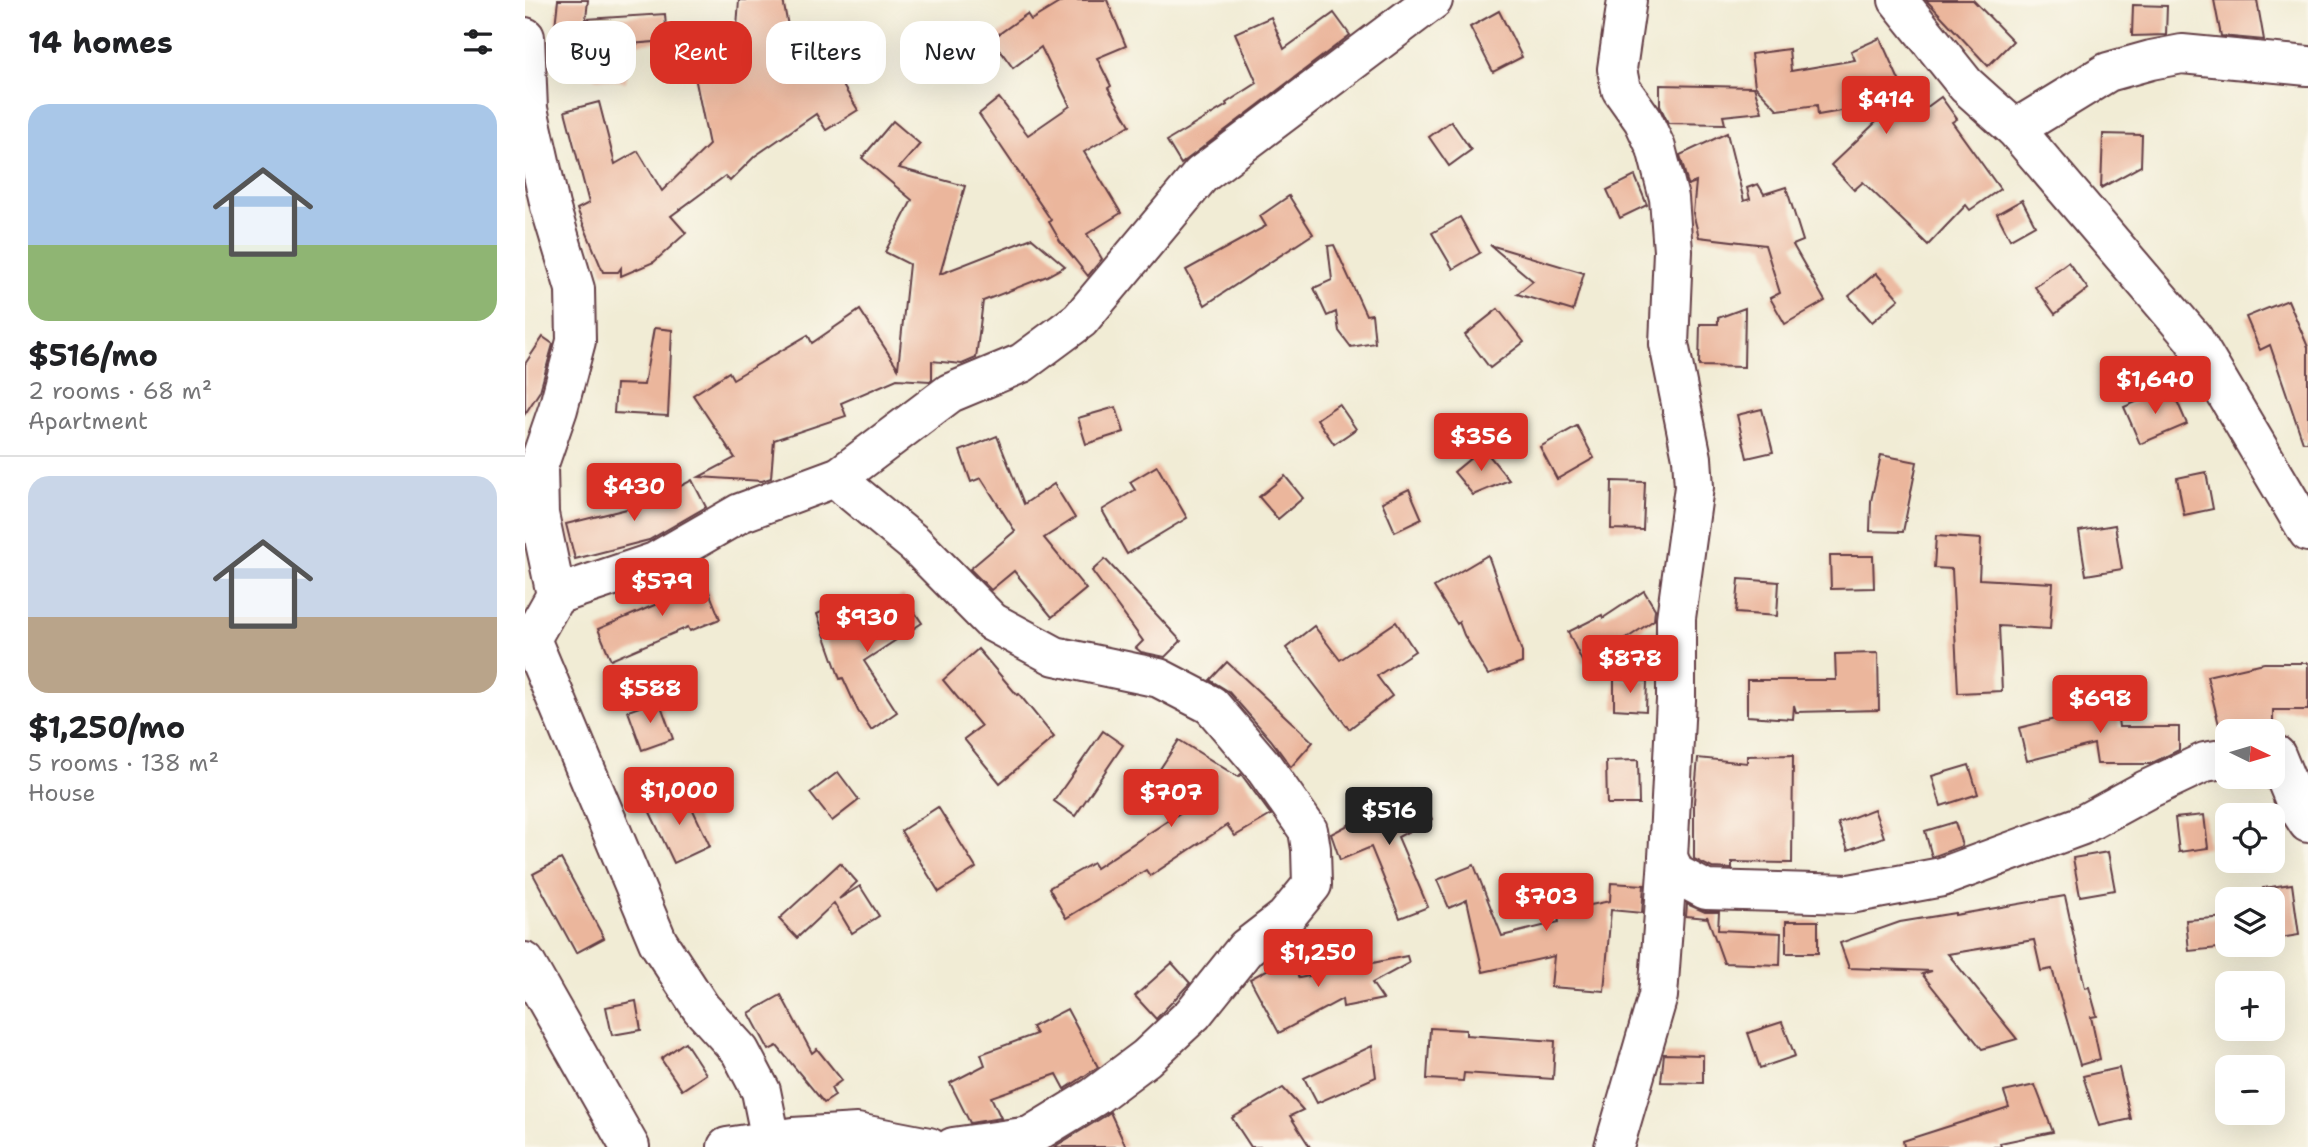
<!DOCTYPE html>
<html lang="en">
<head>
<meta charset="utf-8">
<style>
	body { margin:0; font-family:"Shantell Sans",sans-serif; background:#f6f6f6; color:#202124; height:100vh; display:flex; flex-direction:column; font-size:26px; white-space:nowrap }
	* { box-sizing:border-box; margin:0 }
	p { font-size:23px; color:#757577 }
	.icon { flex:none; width:38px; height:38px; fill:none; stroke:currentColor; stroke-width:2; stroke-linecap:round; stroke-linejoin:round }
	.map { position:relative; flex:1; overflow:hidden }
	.panel { display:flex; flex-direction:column; background:#fff; width:525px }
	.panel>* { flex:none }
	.top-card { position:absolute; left:21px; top:21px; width:665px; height:63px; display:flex; gap:14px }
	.needle { width:46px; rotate:95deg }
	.fabs { position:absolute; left:1690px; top:719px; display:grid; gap:14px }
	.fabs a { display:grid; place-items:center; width:70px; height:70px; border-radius:14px; background:#fff; box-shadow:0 7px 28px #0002; font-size:35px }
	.price { position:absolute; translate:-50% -60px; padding:0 16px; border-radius:7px; background:#d93025; color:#fff; font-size:23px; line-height:46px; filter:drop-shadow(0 2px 4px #0008) }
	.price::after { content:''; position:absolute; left:50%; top:42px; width:21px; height:16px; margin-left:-10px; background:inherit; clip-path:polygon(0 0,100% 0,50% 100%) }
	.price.selected { background:#222; color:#fff }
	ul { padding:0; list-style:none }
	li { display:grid; align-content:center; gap:14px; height:371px; padding:0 28px }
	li+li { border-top:2px solid #e0e0e0 }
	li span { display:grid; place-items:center; height:217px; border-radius:21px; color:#555 }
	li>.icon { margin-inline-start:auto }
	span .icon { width:126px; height:126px; fill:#fffc; stroke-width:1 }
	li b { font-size:30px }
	h2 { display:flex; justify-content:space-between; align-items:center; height:84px; padding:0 28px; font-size:30px }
	.tag { padding:0 24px; border-radius:21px; background:#fff; box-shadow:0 7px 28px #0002; font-size:24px; line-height:63px }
	.tag.selected { background:#d93025; color:#fff }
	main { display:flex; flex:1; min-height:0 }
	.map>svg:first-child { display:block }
	.building { fill:#ebb69c }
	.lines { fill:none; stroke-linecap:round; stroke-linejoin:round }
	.minor-casing { stroke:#633e44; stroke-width:42 }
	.minor { stroke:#fff; stroke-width:38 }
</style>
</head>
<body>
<main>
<section class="panel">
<h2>14 homes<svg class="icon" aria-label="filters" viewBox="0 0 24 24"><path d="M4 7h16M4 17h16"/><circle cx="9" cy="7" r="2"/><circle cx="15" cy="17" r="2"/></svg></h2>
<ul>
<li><span style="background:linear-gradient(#a9c7e8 65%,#8fb573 0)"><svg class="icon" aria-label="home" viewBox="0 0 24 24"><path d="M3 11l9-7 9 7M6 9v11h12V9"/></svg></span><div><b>$516/mo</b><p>2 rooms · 68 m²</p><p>Apartment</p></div></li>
<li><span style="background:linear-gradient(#c9d6e8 65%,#b9a48a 0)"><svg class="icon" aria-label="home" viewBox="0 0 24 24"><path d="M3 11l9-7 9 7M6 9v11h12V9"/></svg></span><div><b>$1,250/mo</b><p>5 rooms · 138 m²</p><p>House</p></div></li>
</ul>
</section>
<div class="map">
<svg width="1783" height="1147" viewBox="0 0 1783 1147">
	<rect width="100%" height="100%" fill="#fbf7ec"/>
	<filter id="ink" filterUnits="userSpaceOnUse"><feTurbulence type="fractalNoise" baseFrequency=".0143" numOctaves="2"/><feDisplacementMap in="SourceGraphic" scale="14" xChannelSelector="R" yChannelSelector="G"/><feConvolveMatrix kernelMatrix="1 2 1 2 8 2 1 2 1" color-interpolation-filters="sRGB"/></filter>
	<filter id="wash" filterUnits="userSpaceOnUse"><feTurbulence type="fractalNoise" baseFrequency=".00686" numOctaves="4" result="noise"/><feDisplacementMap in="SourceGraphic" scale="28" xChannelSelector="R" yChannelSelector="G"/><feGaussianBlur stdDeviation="1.57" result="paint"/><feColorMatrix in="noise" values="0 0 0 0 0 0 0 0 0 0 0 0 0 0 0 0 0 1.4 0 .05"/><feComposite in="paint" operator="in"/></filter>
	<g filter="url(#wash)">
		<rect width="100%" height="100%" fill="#f1ecd5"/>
		<g id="blocks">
			<g class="building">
				<polygon points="33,0 63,0 61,19 140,14 142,41 105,44 101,82 69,78 72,48 28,44"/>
				<polygon points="214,0 258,0 272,73 301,58 333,110 301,130 291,114 230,156 205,181 200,176 146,216 161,233 129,262 96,276 96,268 93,272 78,272 52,209 64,203 40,111 74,102 90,164 113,151 137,191 184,145 170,77 209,68"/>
				<polygon points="539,0 582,0 601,46 572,58 586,86 583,88 605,125 559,152 596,213 562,234 577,259 563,276 535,241 524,222 526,220 454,114 474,98 503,135 545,106 516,47 488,68 467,39 502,14 506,20"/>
				<polygon points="1401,0 1448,0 1488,41 1463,66"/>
				<polygon points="1689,0 1732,0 1739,40 1696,36"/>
				<polygon points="1608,5 1642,6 1641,35 1607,36"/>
				<polygon points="974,11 997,57 968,72 945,27"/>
				<polygon points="809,13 825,35 656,164 642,141 702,105 701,103 732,83 710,33 746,17 759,49"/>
				<polygon points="1355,38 1390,116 1416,97 1432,119 1427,122 1475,189 1445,210 1441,205 1403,245 1338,182 1329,190 1306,165 1373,101 1293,115 1292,105 1253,110 1230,86 1226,54 1264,49 1266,71 1330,60 1326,51"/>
				<polygon points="1135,85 1229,87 1237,112 1198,116 1200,124 1143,123 1135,106"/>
				<polygon points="368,121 395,144 374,168 440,186 415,274 507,238 540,266 522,276 458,301 451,358 437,364 407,361 407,379 405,381 372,379 316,403 321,416 249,440 246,478 237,481 174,477 210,458 168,395 204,372 208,379 283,335 287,343 335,310 373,368 384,264 360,252 387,200 337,158"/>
				<polygon points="926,121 946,150 924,166 904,137"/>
				<polygon points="1202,133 1219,201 1225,199 1222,188 1233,184 1239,194 1261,187 1278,241 1268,245 1300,301 1260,324 1245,298 1255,293 1240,245 1174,237 1168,213 1171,182 1163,185 1155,155"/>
				<polygon points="1578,134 1617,135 1616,166 1576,188"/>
				<polygon points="1110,176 1122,205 1095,218 1082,190"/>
				<polygon points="764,196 788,234 680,305 661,270 741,226 735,216"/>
				<polygon points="1497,200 1510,225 1485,239 1472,214"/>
				<polygon points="935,217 955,253 928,269 907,233"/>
				<polygon points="809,245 841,315 847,314 850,343 826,347 814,331 811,312 802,316 789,288 807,280 803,246"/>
				<polygon points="965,245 1059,273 1048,311 992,294 1008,281"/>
				<polygon points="1543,262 1563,289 1530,314 1510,287"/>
				<polygon points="1351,273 1374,299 1347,322 1324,296"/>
				<polygon points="1763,300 1783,347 1783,442 1778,442 1745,345 1735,350 1721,317"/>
				<polygon points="1220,308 1219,367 1174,366 1175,324 1193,324 1193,318"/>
				<polygon points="973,309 999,342 965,368 940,335"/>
				<polygon points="129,328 147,330 143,416 89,413 91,384 119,385"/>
				<polygon points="18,337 28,344 15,391 0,414 0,364"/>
				<polygon points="1646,387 1662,424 1615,444 1599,407"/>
				<polygon points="814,404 831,429 809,444 792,419"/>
				<polygon points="591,407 599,432 561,444 553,418"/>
				<polygon points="1237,409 1248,452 1222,458 1212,415"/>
				<polygon points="1052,426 1069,458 1032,479 1015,447"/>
				<polygon points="472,436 499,504 529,484 550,518 519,538 561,589 527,617 489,571 466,590 445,569 490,531 456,478 446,482 435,451"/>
				<polygon points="958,448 984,480 948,495 929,472"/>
				<polygon points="1356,455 1392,462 1378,532 1345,531 1346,501"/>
				<polygon points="632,466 662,518 602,554 577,510 610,490 605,482"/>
				<polygon points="1681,472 1688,509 1659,515 1652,478"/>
				<polygon points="760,476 778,498 753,519 734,497"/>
				<polygon points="167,480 181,507 124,540 50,559 41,524 122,504"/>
				<polygon points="1087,481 1120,482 1118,530 1086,529"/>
				<polygon points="884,489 897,519 870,532 857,502"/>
				<polygon points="1590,525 1597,569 1561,575 1554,531"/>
				<polygon points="1411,536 1456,539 1454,579 1528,583 1525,629 1474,626 1477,691 1433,693 1427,569 1409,568"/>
				<polygon points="963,555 997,652 997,663 963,675 939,635 934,622 932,624 909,587"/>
				<polygon points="1305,556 1348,556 1349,588 1306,589"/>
				<polygon points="580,559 656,641 640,657 616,652 611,648 618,641 567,571"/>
				<polygon points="176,572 195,619 165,631 163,627 86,660 73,629 151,596 146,585"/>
				<polygon points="1214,579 1254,582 1252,616 1211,613"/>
				<polygon points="1119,591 1130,609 1129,620 1086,649 1058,663 1043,632 1077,615 1078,618"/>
				<polygon points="378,595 397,623 339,661 372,712 346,730 333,711 318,678 315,679 292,614 307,607 322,633"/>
				<polygon points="871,622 890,651 852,676 867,696 824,729 761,648 789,626 815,660"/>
				<polygon points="453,649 492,695 494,694 529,737 475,783 439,739 456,726 418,680"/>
				<polygon points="1353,653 1354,710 1271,712 1269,705 1268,719 1222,716 1222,680 1311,680 1310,654"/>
				<polygon points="702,662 788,742 766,767 746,740 703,691 685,680"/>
				<polygon points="1739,663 1783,663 1783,710 1748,710 1748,733 1703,732 1703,737 1697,737 1682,676"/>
				<polygon points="1089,679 1122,681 1121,711 1089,709"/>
				<polygon points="1589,687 1594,727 1654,727 1654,750 1625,764 1572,764 1569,744 1502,761 1494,728 1562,711 1560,691"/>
				<polygon points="134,700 148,739 117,750 103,711"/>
				<polygon points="578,731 598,745 550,816 529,801"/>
				<polygon points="654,740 713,777 716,774 746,815 710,836 702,825 625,876 621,870 541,918 524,888 568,863 571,868 679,797 635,769"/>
				<polygon points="1268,755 1267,863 1207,862 1207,869 1187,868 1169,859 1169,802 1173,758 1222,763 1222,756"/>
				<polygon points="1113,760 1114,804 1082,804 1081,761"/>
				<polygon points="1444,765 1453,794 1416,806 1407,776"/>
				<polygon points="313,772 334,800 307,821 285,793"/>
				<polygon points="891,789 907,819 873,837 903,907 875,918 846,847 815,860 806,834"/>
				<polygon points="159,791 185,846 149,863 123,808"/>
				<polygon points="413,807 451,868 414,892 376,831"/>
				<polygon points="1349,809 1359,837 1323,850 1313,823"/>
				<polygon points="1679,815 1683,848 1654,852 1650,818"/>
				<polygon points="1430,822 1437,846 1407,857 1400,831"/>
				<polygon points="1583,852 1590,890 1555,896 1548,858"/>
				<polygon points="36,859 79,938 51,953 8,874"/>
				<polygon points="315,863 332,882 314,899 335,886 354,916 327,933 309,903 272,938 254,919"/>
				<polygon points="949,865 977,936 1034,922 1032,912 1085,901 1086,883 1119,885 1117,913 1086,910 1079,991 1026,987 1029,956 958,972 942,900 924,908 912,880"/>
				<polygon points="1767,884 1774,935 1748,939 1748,900 1740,900 1738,888"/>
				<polygon points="1540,896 1560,988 1564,987 1572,1016 1566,1017 1575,1059 1555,1065 1527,969 1516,971 1509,940 1423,954 1492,1039 1457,1049 1397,974 1407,971 1324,968 1315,943 1375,922 1430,913 1430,915"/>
				<polygon points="1162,904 1180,912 1194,912 1193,930 1256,933 1255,965 1199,963 1182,916 1182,918 1161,916"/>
				<polygon points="1703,917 1703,945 1713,946 1664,951 1661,920"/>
				<rect x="1261" y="921" width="32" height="32"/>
				<polygon points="882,956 884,963 847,983 858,999 818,1007 817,999 754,1033 725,979 764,958 774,978"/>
				<polygon points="647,963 665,983 631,1019 610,996"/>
				<polygon points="256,995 287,1053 292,1049 317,1080 306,1088 310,1096 299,1103 252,1046 244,1050 224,1013"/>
				<polygon points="111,1001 116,1030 87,1035 81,1007"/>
				<polygon points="542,1009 573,1067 540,1089 532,1074 466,1097 476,1118 445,1123 425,1083 460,1065 456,1054 511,1034 507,1027"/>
				<polygon points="1257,1022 1270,1056 1235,1068 1223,1033"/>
				<polygon points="905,1028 941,1030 941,1035 1030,1041 1028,1079 939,1073 938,1081 902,1079"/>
				<polygon points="160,1042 181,1074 157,1090 136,1059"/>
				<polygon points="847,1046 851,1077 792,1103 779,1078"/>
				<polygon points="1139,1054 1178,1055 1178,1083 1136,1082"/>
				<polygon points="1594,1068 1606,1119 1574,1126 1558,1076"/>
				<polygon points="1510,1085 1528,1132 1475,1143 1476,1147 1379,1147 1378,1141 1484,1107 1479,1092"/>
				<polygon points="758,1088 778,1110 765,1116 785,1147 726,1147 707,1118"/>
				<polygon points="585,1112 601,1147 529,1147 580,1116"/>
			</g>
		</g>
	</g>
	<g filter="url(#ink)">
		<use href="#blocks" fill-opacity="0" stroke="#633e44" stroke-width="2"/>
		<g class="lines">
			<defs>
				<g id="minor">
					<polyline points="1373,0 1441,85 1490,129 1668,338 1783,532"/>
					<polyline points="0,37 3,109 25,206 50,289 51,341 33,409 13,467 14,514 31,595 6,639 0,645"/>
					<polyline points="1490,129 1583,72 1626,60 1657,54 1783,66"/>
					<polyline points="315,476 321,487 390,544 467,622 530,656 634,678 686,705 738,766 783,830 786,849 787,885 760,918 721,948 668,1014 621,1058 569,1097 505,1136 428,1147"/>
					<polyline points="31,595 130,562 215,513 315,476 425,393 497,363 555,320 676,175 908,0"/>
					<polyline points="6,639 133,942 176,1008 215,1051 236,1091 246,1140"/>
					<polyline points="1748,755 1751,755 1772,806 1783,823"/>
					<polyline points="1143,858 1151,874 1181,890 1325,894 1417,877 1555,826 1621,790 1680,762 1703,758"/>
					<polyline points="0,962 105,1147"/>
					<polyline points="202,1147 268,1137 332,1133 404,1147"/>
					<polyline points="1089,1147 1133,996 1143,858 1151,700 1151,618 1169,487 1167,458 1144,344 1148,251 1144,198 1131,148 1118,120 1096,89 1092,69 1102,0"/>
				</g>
			</defs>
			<use href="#minor" class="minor-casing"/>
			<use href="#minor" class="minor"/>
		</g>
	</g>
</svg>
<div class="fabs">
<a><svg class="needle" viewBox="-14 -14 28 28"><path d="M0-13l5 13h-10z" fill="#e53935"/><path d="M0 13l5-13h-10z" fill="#757577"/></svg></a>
<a><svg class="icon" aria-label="locate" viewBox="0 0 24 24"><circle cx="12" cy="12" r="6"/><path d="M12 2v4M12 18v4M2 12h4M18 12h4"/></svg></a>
<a><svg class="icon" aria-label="layers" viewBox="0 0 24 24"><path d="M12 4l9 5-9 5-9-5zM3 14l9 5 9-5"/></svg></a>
<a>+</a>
<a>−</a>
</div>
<b class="price" style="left:1361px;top:136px">$414</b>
<b class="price" style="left:1630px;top:416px">$1,640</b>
<b class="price" style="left:956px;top:473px">$356</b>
<b class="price" style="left:109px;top:523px">$430</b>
<b class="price" style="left:137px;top:618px">$579</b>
<b class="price" style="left:342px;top:654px">$930</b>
<b class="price" style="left:1105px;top:695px">$878</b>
<b class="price" style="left:125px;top:725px">$588</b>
<b class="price" style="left:1575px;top:735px">$698</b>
<b class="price" style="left:154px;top:827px">$1,000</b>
<b class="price" style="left:646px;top:829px">$707</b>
<b class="price selected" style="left:864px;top:847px">$516</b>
<b class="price" style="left:1021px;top:933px">$703</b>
<b class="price" style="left:793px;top:989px">$1,250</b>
<div class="top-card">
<a class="tag">Buy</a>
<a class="tag selected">Rent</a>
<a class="tag">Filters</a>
<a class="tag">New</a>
</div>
</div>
</main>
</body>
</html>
